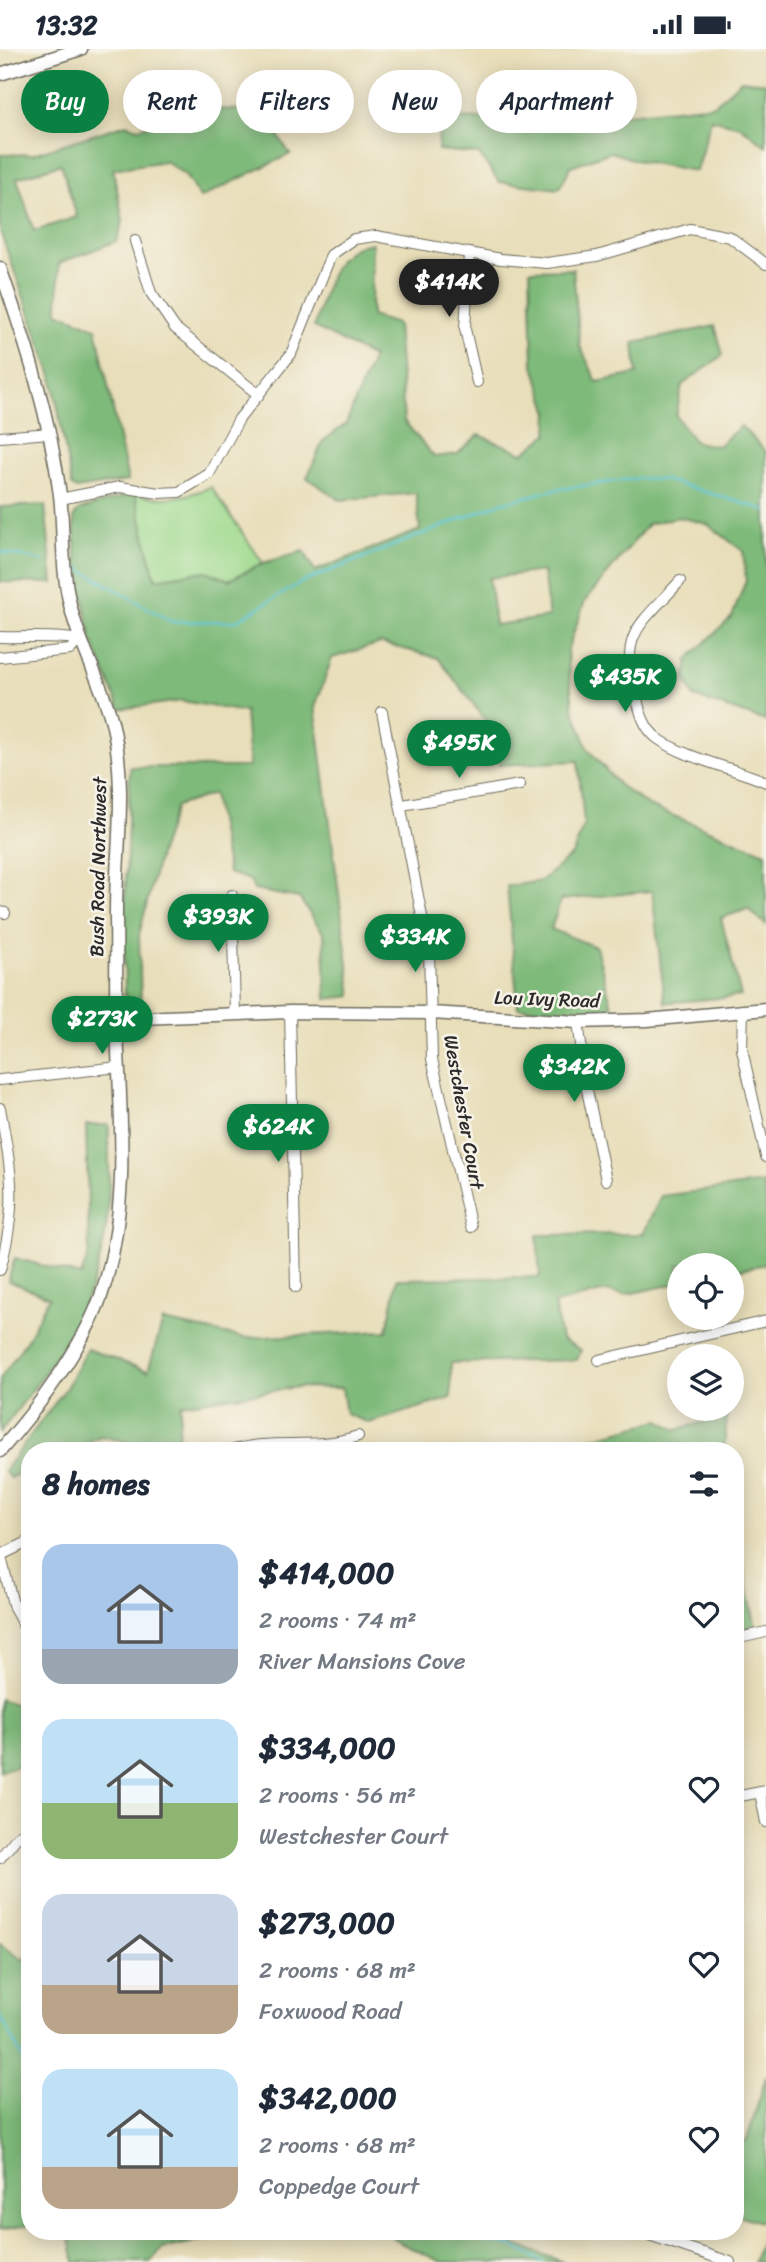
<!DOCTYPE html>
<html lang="en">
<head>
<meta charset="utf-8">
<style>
	body { margin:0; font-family:Sriracha,sans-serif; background:#f2f2f3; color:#1f2937; height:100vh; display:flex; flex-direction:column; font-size:26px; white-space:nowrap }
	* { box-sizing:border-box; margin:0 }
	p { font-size:23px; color:#747a83 }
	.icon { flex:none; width:38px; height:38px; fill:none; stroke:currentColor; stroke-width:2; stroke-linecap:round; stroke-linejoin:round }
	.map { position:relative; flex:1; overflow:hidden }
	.details { position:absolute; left:21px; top:1393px; width:723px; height:798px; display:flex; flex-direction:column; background:#fff; border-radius:28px; box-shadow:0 4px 18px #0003 }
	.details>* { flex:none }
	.hud { position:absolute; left:21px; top:21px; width:724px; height:63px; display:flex; gap:14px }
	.buttons { position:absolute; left:667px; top:1204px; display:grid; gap:14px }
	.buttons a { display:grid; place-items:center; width:77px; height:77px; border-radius:50%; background:#fff; box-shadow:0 4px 18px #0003; font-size:35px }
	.price { position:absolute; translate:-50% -60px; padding:0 16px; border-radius:24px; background:#0b8043; color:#fff; font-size:23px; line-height:46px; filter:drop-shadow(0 2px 4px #0008) }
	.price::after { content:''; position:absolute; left:50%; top:42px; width:21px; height:16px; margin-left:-10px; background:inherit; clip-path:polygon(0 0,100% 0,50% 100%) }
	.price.active { background:#222; color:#fff }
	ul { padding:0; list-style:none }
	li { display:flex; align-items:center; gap:21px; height:175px; padding:0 21px }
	li span { display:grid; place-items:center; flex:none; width:196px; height:140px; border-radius:21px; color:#555 }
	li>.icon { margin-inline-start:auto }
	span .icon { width:84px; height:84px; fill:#fffc; stroke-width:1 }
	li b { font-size:30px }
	h2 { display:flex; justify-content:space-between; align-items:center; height:84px; padding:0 21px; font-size:30px }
	.pill { padding:0 24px; border-radius:32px; background:#fff; box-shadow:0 4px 18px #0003; font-size:24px; line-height:63px }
	.pill.active { background:#0b8043; color:#fff }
	.status { display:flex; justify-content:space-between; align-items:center; height:49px; padding:0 35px; background:#fff; direction:ltr }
	.status svg { height:19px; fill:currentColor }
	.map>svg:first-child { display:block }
	.green { fill:#9eda8e; stroke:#64825c; stroke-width:2 }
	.forest { fill:#7eba79; stroke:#547252; stroke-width:2; fill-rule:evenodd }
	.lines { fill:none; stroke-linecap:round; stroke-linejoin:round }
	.stream { stroke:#55c2cf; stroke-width:2.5 }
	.minor-casing { stroke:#6d6a5d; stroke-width:12 }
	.tertiary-casing { stroke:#6d6a5d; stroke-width:15 }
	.minor { stroke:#fff; stroke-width:10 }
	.tertiary { stroke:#fff; stroke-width:12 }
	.labels { text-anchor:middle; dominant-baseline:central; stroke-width:5; stroke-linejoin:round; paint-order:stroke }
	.street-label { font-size:19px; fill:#2b2b2b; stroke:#f7f3e8 }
</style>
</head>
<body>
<div class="status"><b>13:32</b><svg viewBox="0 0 49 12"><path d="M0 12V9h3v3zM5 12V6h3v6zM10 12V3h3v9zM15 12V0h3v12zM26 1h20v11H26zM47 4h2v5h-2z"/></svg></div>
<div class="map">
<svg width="766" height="2213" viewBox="0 0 766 2213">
	<rect width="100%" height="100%" fill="#f7f3e8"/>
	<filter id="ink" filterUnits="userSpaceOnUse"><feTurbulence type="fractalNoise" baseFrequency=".0143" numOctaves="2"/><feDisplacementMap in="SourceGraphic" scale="14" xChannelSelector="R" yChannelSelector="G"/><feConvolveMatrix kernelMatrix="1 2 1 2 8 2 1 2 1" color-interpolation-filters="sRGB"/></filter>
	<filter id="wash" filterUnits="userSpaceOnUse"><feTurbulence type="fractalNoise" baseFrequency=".00686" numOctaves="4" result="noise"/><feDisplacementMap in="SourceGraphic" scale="28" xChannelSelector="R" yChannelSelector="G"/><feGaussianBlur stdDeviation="1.57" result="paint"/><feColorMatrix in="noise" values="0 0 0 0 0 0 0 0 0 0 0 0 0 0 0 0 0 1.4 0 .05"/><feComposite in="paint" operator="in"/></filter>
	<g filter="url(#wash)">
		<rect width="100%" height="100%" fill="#e8deb9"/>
		<path class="green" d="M211,438L263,514L229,531L206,522L155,530L135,444C165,453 183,449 211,438Z"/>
		<g class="forest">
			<polygon points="741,31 766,34 766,97 740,77 711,70 696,122 635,111 611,103 571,117 559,140 499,133 479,105 438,101 440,69 568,71 714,56"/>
			<path d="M214,60L275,62L274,80L290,105L200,149L185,126L165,112L113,120L123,172L117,192L59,214L58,263L96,279L128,432L76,440L72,437L52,327L0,182V106L33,105L126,75L138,79ZM61,115L77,168L34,182L17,129Z"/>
			<path d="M372,194L371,267L397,275L404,372L434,408L457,405L479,386L523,404L548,385L549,364L533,314L530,221L573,220L580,297L597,333L637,325L634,294L715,277L723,306L682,336L676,367L695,393L718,397L741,377L766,403V672L694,648L685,630L688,610L732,568L746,531L743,502L707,475L679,468L648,475L585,552L567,602L573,658L588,700L619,736L649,757L766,804V876L748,860L721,869L741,947L665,954L652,842L561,851L551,880L596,898L613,961L518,959L507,837L541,832L573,805L584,775L578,712L499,716L493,681L438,609L381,594L332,609L315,658L352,947L326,950L324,885L299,849L254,841L250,831L228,824L213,745L176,757L159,806L139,886L141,956L125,953L124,883L130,718H249L245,663L182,652L120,660L91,589L76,509L74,467L79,461L135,444L155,530L206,522L229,531L263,514L304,502L315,522L420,481L416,444L340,451L307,429L323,392L346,375L373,308L314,278C325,244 330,199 372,194ZM543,522L549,568L495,576L489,529Z"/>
			<polygon points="45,456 53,534 0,533 0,458"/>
			<path d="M86,1076H109C108,1107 111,1141 107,1172C97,1257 52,1318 0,1383V1330L28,1289L49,1248L8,1232L15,1209L81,1227L89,1204Z"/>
			<polygon points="763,1134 766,1155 766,1215 732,1222 732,1216 679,1216 679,1234 624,1246 606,1242 554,1255 561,1290 581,1301 577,1311 451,1314 451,1349 369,1374 346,1365 342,1339 298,1338 181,1355 177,1402 132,1402 127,1393 101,1387 68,1402 30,1402 30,1419 10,1429 4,1422 66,1339 87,1300 148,1322 163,1272 245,1289 387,1282 397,1230 540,1228 537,1186 643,1185 661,1147"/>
			<polygon points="727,1366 724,1402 585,1402 585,1391 660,1371 677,1381"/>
			<polygon points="735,1482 756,1579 735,1583"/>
			<polygon points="0,1650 30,1661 30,1713 0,1722"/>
			<polygon points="0,1895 23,1911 30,1902 30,2176 0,2181"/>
			<polygon points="766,2027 766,2213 754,2213 766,2175 735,2165 735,2096 747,2091"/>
			<polygon points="54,2182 244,2182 162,2200 150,2213 75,2213 70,2190"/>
			<polygon points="384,2182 477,2182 564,2213 442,2213 400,2194"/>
		</g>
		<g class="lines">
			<g class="stream">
				<polyline points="0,503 43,512"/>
				<polyline points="77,518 172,573 236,572 302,533 501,454 553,441 640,429 665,431 766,461"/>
				<polyline points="0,1966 30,2024"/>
				<polyline points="460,2182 463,2187 514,2198 543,2213"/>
			</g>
		</g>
	</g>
	<g filter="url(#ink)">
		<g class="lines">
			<defs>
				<g id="minor">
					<polyline points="135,192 151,244 175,279 259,346"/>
					<polyline points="469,204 465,280 477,333"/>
					<polyline points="0,388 50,384"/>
					<polyline points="60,450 120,438 159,444 179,443 209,425 239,370 291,305 331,206 354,190 376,187 501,210 547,214 597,207 690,180 730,188 766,215"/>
					<path d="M680,532C641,576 618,583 636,646C640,662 643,678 657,689C684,709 734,719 766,733"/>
					<path d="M0,588C26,589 54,586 79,591"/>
					<polyline points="0,608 70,601 79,591"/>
					<polyline points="382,663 429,903 432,1010 471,1178"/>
					<polyline points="402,756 520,736"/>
					<polyline points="232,846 235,965"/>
					<polyline points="0,863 5,864"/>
					<polyline points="743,961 742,1000 766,1108"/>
					<polyline points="290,963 296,1238"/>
					<polyline points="578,973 587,1041 606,1131"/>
					<polyline points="0,1031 119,1018"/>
					<path d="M0,1059C12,1126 18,1154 0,1221"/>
					<polyline points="599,1311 766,1272"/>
					<path d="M230,1402C272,1388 316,1402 358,1387"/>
					<polyline points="0,1504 14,1559 30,1588"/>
					<polyline points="1,1506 30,1492"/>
					<polyline points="735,1590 766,1583"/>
					<polyline points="760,1744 766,1773"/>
					<polyline points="735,1748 766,1742"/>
					<polyline points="0,1809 18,1787 30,1781"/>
					<polyline points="637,2182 730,2213"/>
				</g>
				<g id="tertiary">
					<polyline points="0,25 81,0"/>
					<path d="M0,219C26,294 50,368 60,446C64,481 61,516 69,551C78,594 101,631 112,673C128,738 115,805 116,871C117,908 115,945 117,983C121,1071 130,1162 101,1247C82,1300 37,1360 0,1402"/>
					<polyline points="117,970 290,963 431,964 578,973 647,971 766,960"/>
				</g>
			</defs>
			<use href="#minor" class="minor-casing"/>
			<use href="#tertiary" class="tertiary-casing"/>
			<use href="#minor" class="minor"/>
			<use href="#tertiary" class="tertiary"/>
		</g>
	</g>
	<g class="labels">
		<g class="street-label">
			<text transform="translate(98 818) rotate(-89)">Bush Road Northwest</text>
			<text transform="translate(547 950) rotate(2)">Lou Ivy Road</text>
			<text transform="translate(464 1063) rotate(80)">Westchester Court</text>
		</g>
	</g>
</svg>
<div class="buttons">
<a><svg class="icon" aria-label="locate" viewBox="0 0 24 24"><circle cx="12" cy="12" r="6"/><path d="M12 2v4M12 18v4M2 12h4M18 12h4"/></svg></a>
<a><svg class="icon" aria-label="layers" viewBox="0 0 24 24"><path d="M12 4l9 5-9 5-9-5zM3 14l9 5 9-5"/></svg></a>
</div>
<b class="price active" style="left:449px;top:270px">$414K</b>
<b class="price" style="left:625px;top:665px">$435K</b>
<b class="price" style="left:459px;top:731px">$495K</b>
<b class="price" style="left:218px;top:905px">$393K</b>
<b class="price" style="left:415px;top:925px">$334K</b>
<b class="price" style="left:102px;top:1007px">$273K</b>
<b class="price" style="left:574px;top:1055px">$342K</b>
<b class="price" style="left:278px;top:1115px">$624K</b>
<div class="hud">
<a class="pill active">Buy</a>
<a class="pill">Rent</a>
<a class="pill">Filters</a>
<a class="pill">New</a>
<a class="pill">Apartment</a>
</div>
<section class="details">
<h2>8 homes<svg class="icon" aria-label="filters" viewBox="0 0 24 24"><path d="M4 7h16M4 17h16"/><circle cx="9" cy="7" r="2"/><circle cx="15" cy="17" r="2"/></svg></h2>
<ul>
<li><span style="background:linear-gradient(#a9c7e8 75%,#9aa5b1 0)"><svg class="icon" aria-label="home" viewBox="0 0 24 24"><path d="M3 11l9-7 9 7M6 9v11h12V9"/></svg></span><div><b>$414,000</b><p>2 rooms · 74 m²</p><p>River Mansions Cove</p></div><svg class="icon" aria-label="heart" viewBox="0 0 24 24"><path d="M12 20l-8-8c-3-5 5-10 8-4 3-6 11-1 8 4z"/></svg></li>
<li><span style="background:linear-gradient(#bfe0f5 60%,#8fb573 0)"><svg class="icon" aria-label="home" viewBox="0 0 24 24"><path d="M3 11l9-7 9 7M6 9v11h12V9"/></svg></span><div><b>$334,000</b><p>2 rooms · 56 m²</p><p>Westchester Court</p></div><svg class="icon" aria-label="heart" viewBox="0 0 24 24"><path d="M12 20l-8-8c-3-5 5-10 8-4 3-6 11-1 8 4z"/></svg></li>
<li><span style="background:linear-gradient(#c9d6e8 65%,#b9a48a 0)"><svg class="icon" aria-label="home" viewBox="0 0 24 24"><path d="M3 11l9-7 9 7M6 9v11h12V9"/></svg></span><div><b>$273,000</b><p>2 rooms · 68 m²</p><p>Foxwood Road</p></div><svg class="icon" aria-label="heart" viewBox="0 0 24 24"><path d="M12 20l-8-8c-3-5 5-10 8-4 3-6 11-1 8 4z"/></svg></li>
<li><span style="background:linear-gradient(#bfe0f5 70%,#b9a48a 0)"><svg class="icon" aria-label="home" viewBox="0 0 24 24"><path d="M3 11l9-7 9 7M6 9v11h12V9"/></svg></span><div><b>$342,000</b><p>2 rooms · 68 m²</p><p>Coppedge Court</p></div><svg class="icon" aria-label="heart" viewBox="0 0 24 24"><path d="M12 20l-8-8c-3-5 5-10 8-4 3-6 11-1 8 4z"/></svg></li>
</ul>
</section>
</div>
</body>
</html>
